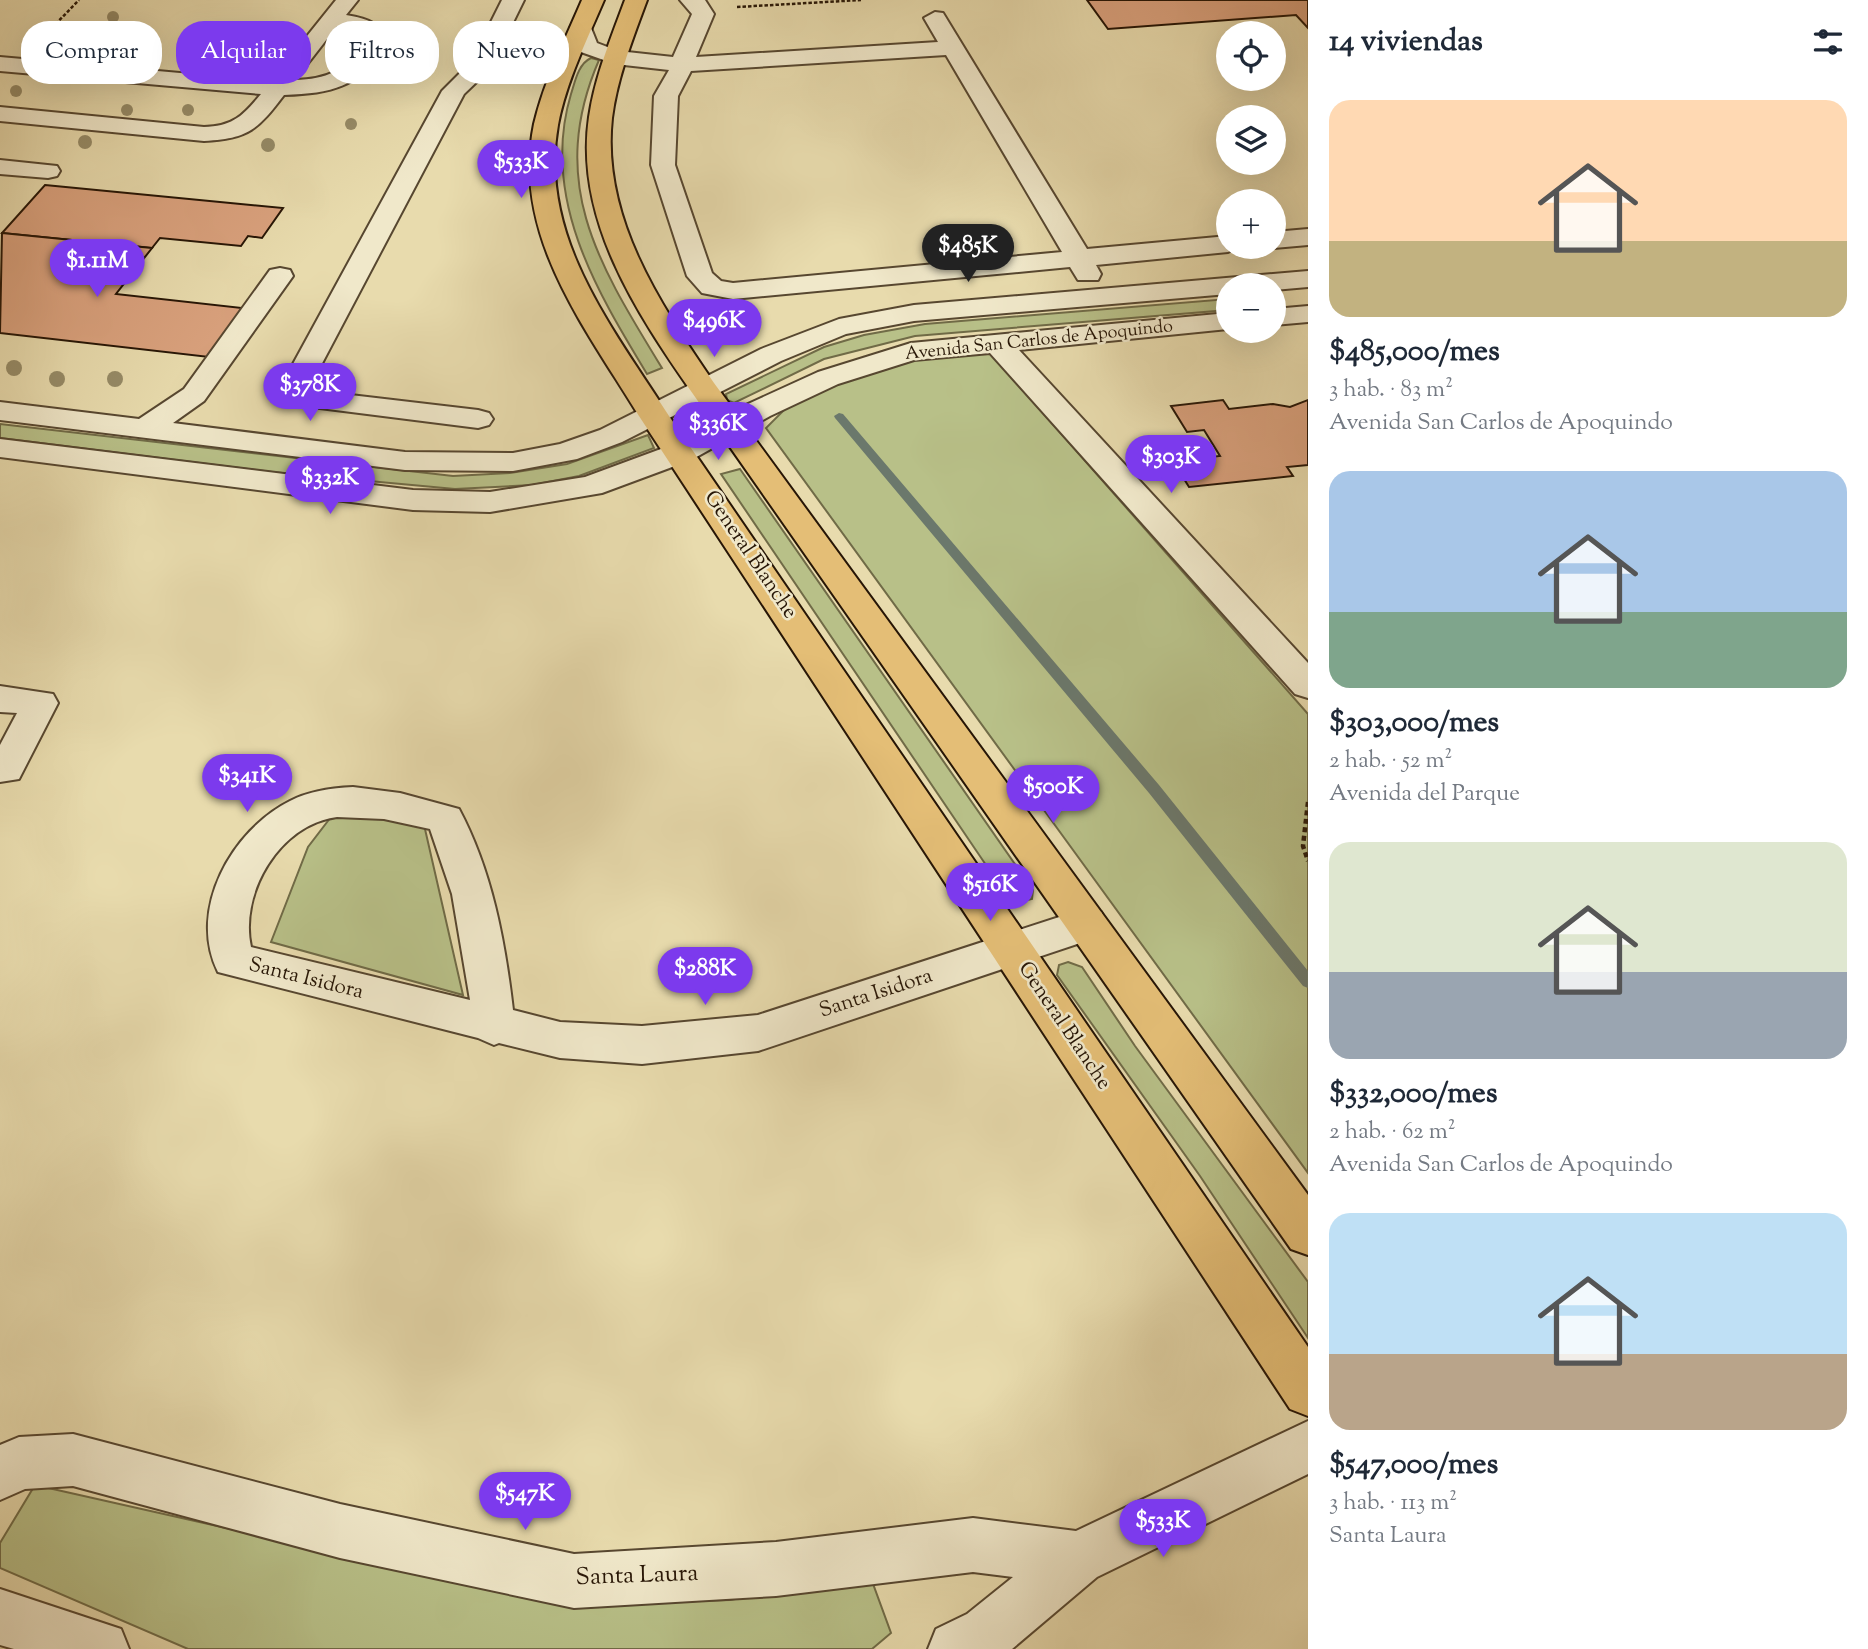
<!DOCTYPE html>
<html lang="es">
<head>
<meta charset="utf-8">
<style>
	body { margin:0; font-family:"Sorts Mill Goudy",serif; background:#f6f6f7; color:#1f2937; height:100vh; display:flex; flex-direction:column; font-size:26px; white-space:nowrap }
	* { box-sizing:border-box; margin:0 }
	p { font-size:23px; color:#747a83 }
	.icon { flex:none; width:38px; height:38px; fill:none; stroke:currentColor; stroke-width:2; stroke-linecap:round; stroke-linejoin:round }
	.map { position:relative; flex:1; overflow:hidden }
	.side { display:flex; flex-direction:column; background:#fff; width:560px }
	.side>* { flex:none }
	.guide { position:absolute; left:21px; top:21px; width:665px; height:63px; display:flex; gap:14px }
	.fabs { position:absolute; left:1216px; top:21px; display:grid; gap:14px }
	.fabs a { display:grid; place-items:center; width:70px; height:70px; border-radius:50%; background:#fff; box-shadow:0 7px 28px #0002; font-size:35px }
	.price { position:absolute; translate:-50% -60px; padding:0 16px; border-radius:24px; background:#7c3aed; color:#fff; font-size:23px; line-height:46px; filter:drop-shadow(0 2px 4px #0008) }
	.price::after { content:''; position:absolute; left:50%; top:42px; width:21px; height:16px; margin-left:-10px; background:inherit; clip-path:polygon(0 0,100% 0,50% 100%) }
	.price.selected { background:#222; color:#fff }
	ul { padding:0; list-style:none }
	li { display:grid; align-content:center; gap:14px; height:371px; padding:0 21px }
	li span { display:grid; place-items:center; height:217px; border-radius:21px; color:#555 }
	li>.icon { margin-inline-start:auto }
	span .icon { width:126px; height:126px; fill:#fffc; stroke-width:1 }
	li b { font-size:30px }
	h2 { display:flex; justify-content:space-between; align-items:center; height:84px; padding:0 21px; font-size:30px }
	.chip { padding:0 24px; border-radius:28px; background:#fff; box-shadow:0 7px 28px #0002; font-size:24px; line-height:63px }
	.chip.selected { background:#7c3aed; color:#fff }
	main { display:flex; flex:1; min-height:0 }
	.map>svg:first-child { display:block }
	.green { fill:#b8c088; stroke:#706b47; stroke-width:2 }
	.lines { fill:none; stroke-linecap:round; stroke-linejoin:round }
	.stream { fill:#6b786c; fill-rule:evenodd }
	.building { fill:#d9a17d; stroke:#271606; stroke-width:2 }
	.minor-casing { stroke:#574730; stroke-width:4 }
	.major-casing { stroke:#271606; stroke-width:4 }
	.path-far1 { stroke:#271606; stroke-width:2.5; stroke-dasharray:3.5 2; stroke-linecap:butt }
	.path { stroke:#271606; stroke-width:4.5; stroke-dasharray:5 3.5; stroke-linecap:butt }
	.minor { fill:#f0e8ca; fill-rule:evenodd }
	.major { fill:#e4be76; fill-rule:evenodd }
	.tree { fill:#968b67 }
	.labels { text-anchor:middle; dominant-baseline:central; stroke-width:5; stroke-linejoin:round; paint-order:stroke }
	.far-street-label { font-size:18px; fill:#271606; stroke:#f0e8ca }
	.street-label { font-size:21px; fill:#271606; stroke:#f0e8ca }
	.near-street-label { font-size:24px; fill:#271606; stroke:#f0e8ca }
</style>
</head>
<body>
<main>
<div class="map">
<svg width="1308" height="1649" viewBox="0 0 1308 1649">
	<rect width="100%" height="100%" fill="#e8dbad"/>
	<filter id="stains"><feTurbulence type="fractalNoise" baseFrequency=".00286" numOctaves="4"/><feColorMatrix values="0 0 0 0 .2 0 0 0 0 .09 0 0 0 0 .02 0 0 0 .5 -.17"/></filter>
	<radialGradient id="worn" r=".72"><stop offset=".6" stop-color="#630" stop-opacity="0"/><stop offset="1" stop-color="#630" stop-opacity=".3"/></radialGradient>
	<g class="green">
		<path d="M591,58L599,60C546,183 599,265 662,368L647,374C596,290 540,197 571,94C575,82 578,64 591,58Z"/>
		<polygon points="1228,299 1228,310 915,336 824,359 734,403 727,400 726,394 824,347 864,335 925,324"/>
		<polygon points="983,345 1308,714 1308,1173 766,428 807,387 911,352"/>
		<polygon points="0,424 453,476 510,473 567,464 648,435 654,448 579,476 532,485 455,489 272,472 0,438"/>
		<polygon points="740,469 1033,890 1032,899 1019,902 1009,899 721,474"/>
		<polygon points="422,816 463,995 271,942 308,847 331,817"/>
		<polygon points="1068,962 1082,967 1135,1046 1308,1282 1308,1338 1200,1176 1057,975 1059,965"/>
		<polygon points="35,1485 568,1605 730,1600 869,1573 891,1633 872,1649 188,1649 0,1568 0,1543"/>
	</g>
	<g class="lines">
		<polygon class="stream" points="839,413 843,414 1159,785 1308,971 1308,988 1303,986 1149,793 835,418 834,416"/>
	</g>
	<g class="building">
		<polygon points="1087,0 1308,0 1308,28 1296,15 1108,29"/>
		<polygon points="45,185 283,208 262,238 248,236 241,246 160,238 152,248 2,233"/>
		<polygon points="2,233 152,248 116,294 242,308 209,357 0,333"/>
		<polygon points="1223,400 1229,409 1273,404 1290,407 1308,400 1308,465 1287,467 1293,476 1189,487 1173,461 1220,456 1204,430 1187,432 1171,406"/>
	</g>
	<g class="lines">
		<defs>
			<g id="minor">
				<path d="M336,0H358L346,15C369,19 381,22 386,46C357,88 333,93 284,95C258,129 249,139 204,141L0,121V107L204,127C233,126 243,116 261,94L0,71V57L271,81ZM337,26C353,29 360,29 364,46C344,71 327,79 295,80Z"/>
				<path d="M502,0H524L501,47L535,41L574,43L570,28L581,21L589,23L597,43L618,51L673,57L692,14L680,0H705L714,14L696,57L938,42L924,18L935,12L943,13L1087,249L1228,236V247H1239L1228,252L1096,265L1101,274L1098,280H1078L1070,267L733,299L702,293L687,276L651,165L654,96L669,70L615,64L581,52L572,56H520L489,70L464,94L308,390L478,410L489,413L493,419L489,425L478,428L280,403L275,397L442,91L471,62ZM946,55L1062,252L733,283L721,281L712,273L675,165L678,96L691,71Z"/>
				<polygon points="0,160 57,166 60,171 57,176 48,178 0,174"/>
				<polygon points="1308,229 1308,245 1274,248 1270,247 1274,247 1274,232"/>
				<polygon points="280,268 290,270 293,276 204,401 173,423 405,452 513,453 560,444 600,430 761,349 839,319 914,305 1308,271 1308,287 1274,290 1274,285 1228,285 1228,294 914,321 846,334 781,361 622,442 577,459 513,471 405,470 0,420 0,402 139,419 184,389 270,270"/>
				<polygon points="1308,306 1308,322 1274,325 1274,309"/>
				<polygon points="1228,313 1228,329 1019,350 1308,663 1308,698 1295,694 990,353 914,360 838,384 770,416 691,460 602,493 490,512 413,510 0,457 0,439 413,490 490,492 585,477 669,446 748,404 818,372 911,343"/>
				<polygon points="0,686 53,694 58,703 19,779 0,782 0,745 17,713 0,712"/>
				<path d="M353,787L400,793L459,809C492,871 505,941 513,1010L560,1022L642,1026L758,1015L1087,908L1101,912L1107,924L1101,936L758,1051L642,1064L560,1058L499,1043L494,1045L478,1038L218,972C187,910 232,830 290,801C309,791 331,788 353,787ZM337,817L384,819L430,829L452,894L470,1000L251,947C239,893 280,824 337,817Z"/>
				<polygon points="1308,1421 1308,1474 1097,1577 1012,1649 928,1649 936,1629 967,1614 1013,1577 973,1572 776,1596 574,1608 340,1558 73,1486 25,1489 0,1500 0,1445 19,1437 73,1434 340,1504 574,1554 776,1542 973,1518 1076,1531"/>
				<polygon points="0,1589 121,1629 129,1649 14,1649 0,1645"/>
			</g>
			<g id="major">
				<path d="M582,0H604C587,40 566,82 558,125C538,237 613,328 669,416L1308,1347V1416L1290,1409L639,416C585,327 511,235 534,124C544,81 565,40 582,0Z"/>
				<path d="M625,0H647C633,38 617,78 612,118C601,218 661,305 714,383L1308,1195V1255L1291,1249L693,394C637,314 574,219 589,117C595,76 611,38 625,0Z"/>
			</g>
		</defs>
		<use href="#minor" class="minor-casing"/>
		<use href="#major" class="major-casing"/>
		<g class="path-far1">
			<polyline points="737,7 861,0"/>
			<polyline points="44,36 79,0"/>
		</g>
		<polyline class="path" points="1308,802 1303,846 1308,861"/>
		<use href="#minor" class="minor"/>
		<use href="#major" class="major"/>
	</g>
	<g class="tree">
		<circle cx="113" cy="17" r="6"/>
		<circle cx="50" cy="56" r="6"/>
		<circle cx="16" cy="91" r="6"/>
		<circle cx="127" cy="110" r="6"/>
		<circle cx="188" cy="110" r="6"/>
		<circle cx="351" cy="124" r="6"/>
		<circle cx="85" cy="142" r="7"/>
		<circle cx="268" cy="145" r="7"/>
		<circle cx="14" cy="368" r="8"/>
		<circle cx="57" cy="379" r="8"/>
		<circle cx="115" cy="379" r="8"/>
	</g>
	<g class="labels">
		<g class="far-street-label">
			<text transform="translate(1039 341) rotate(-6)">Avenida San Carlos de Apoquindo</text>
		</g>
		<g class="street-label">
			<text transform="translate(750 555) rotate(56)">General Blanche</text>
			<text transform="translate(306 979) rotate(14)">Santa Isidora</text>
			<text transform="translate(876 994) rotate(-18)">Santa Isidora</text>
			<text transform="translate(1064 1026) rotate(56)">General Blanche</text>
		</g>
		<g class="near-street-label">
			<text transform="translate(637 1576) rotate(-2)">Santa Laura</text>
		</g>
	</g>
	<rect width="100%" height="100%" filter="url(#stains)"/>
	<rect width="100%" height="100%" fill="url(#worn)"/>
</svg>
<div class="fabs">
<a><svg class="icon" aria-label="locate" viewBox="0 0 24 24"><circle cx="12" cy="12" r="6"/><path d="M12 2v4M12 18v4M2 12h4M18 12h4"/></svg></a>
<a><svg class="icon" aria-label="layers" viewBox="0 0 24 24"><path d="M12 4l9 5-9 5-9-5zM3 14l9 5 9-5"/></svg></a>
<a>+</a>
<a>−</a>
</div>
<b class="price" style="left:521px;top:200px">$533K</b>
<b class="price selected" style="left:968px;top:284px">$485K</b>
<b class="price" style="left:97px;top:299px">$1.11M</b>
<b class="price" style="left:714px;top:359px">$496K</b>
<b class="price" style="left:310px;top:423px">$378K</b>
<b class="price" style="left:718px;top:462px">$336K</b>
<b class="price" style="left:1171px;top:495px">$303K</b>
<b class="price" style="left:330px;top:516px">$332K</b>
<b class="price" style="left:247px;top:814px">$341K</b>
<b class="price" style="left:1053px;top:825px">$500K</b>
<b class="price" style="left:990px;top:923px">$516K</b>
<b class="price" style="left:705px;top:1007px">$288K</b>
<b class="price" style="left:525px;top:1532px">$547K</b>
<b class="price" style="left:1163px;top:1559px">$533K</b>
<div class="guide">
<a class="chip">Comprar</a>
<a class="chip selected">Alquilar</a>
<a class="chip">Filtros</a>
<a class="chip">Nuevo</a>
</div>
</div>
<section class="side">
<h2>14 viviendas<svg class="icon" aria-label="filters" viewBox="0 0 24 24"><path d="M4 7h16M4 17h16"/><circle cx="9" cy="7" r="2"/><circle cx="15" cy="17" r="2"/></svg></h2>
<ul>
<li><span style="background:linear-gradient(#ffd9b3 65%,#c2b280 0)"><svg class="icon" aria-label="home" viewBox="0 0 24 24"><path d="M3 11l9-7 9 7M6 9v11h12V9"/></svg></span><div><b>$485,000/mes</b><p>3 hab. · 83 m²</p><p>Avenida San Carlos de Apoquindo</p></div></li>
<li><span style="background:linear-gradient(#a9c7e8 65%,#7fa58c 0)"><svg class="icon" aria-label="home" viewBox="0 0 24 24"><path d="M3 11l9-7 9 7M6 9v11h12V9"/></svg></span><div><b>$303,000/mes</b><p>2 hab. · 52 m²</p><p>Avenida del Parque</p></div></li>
<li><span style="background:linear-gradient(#dfe7d0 60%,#9aa5b1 0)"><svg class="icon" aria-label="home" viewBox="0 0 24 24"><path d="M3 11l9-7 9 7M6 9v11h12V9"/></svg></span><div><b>$332,000/mes</b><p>2 hab. · 62 m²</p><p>Avenida San Carlos de Apoquindo</p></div></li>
<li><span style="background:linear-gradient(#bfe0f5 65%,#b9a48a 0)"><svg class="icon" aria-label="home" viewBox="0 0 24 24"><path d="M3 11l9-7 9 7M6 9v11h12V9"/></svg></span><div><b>$547,000/mes</b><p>3 hab. · 113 m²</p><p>Santa Laura</p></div></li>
</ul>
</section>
</main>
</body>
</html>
